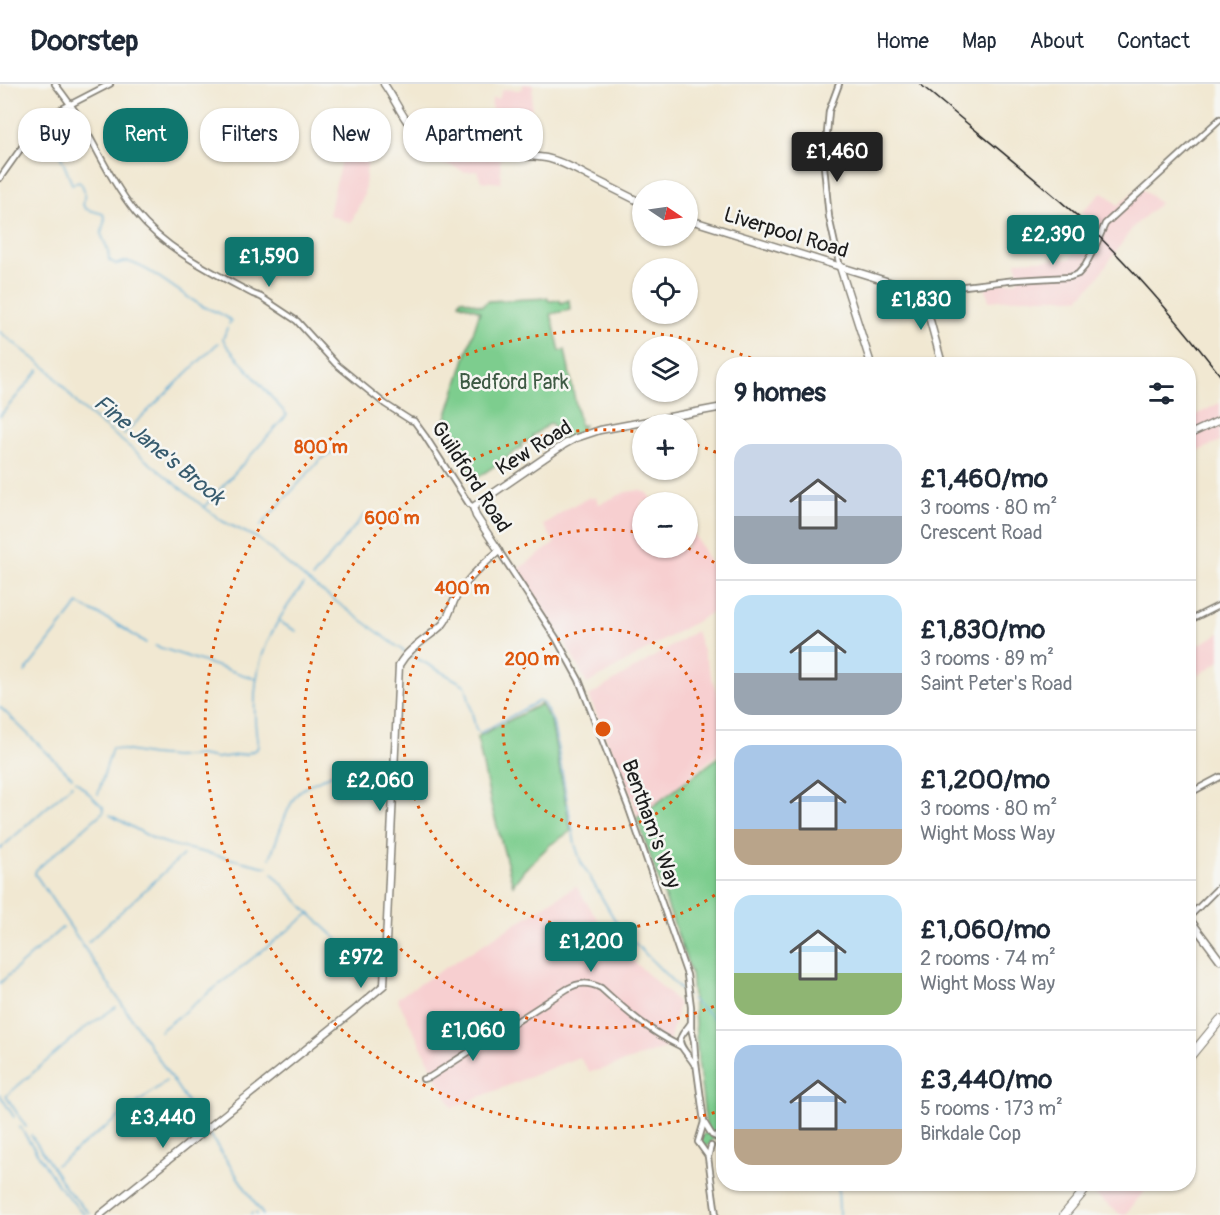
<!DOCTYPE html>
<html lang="en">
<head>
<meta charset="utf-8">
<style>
	body { margin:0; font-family:Pangolin,sans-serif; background:#f2f2f3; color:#1f2937; height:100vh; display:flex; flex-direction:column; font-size:22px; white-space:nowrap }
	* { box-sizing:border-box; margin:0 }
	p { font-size:20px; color:#747a83 }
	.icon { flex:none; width:33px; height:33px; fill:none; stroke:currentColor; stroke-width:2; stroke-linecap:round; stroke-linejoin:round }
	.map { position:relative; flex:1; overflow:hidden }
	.panel { position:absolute; left:716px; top:273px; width:480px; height:834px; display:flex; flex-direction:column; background:#fff; border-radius:24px; box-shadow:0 2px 4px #0004 }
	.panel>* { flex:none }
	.guide { position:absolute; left:18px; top:24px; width:570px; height:54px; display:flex; gap:12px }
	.needle { width:39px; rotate:103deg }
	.tools { position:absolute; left:632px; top:96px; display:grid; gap:12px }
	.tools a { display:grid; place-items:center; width:66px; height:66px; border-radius:50%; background:#fff; box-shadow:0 2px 4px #0004; font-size:30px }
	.price { position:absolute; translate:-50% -51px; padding:0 14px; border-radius:6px; background:#0f766e; color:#fff; font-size:20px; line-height:39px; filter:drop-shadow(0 2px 3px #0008) }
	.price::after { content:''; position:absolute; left:50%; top:36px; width:18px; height:14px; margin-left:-9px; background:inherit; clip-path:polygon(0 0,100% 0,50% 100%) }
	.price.on { background:#222; color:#fff }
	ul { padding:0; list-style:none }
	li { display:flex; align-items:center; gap:18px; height:150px; padding:0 18px }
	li+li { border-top:2px solid #e0e1e3 }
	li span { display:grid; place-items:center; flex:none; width:168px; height:120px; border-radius:18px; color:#555 }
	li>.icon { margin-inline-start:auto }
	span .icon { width:72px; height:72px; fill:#fffc; stroke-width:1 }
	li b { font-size:26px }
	h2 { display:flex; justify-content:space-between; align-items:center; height:72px; padding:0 18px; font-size:26px }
	.tag { padding:0 21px; border-radius:24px; background:#fff; box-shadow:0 2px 4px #0004; font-size:21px; line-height:54px }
	.tag.on { background:#0f766e; color:#fff }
	header { display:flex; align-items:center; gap:36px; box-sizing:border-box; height:84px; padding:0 30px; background:#fff; border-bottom:2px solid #e0e1e3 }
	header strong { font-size:28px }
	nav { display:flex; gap:33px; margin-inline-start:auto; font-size:21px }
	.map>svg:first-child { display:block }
	.built { fill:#f7cfd0 }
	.green { fill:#7dcd8e; stroke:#4c7455; stroke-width:1.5 }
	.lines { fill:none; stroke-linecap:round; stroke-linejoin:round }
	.stream { stroke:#57a8d2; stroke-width:1.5 }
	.minor-casing { stroke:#868277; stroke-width:8 }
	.major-casing { stroke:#868277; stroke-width:9 }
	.highway-casing { stroke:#868277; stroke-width:10 }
	.minor { stroke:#fff; stroke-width:4.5 }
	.major { stroke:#fff; stroke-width:6 }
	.highway { stroke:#fff; stroke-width:8 }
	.rail { stroke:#1c1c1c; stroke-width:1.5 }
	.ring { fill:none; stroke:#de560d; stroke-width:3; stroke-dasharray:3 6 }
	.labels { text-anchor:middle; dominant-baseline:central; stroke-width:5; stroke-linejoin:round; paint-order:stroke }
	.street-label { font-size:21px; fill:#1c1c1c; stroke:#f6f6f2 }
	.park-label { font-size:21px; fill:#3e5a44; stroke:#f6f6f2 }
	.water-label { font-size:22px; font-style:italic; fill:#375b6e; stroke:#f6f6f2 }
	.centre { fill:#de560d; stroke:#f6f6f2; stroke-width:3 }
	.ring-label { font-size:18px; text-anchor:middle; font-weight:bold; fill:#de560d; stroke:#f6f6f2; stroke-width:5; stroke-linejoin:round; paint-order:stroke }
</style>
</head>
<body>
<header>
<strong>Doorstep</strong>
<nav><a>Home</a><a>Map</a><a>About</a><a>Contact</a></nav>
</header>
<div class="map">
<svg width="1220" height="1131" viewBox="0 0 1220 1131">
	<rect width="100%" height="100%" fill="#f6f6f2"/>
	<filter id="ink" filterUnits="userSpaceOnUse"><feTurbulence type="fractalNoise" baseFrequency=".0167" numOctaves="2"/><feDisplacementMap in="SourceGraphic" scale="12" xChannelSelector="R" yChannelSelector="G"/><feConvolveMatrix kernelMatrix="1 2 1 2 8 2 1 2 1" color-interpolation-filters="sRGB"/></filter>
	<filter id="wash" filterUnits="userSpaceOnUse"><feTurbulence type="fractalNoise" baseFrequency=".008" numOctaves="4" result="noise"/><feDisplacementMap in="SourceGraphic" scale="24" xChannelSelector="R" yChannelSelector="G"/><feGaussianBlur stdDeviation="1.35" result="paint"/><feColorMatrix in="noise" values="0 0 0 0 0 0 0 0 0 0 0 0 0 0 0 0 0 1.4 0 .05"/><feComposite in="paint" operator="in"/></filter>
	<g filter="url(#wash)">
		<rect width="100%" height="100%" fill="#f1e8d2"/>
		<g class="built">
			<polygon points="523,0 533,1 530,44 521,44 521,67 507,66 507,45 491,44 492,14 499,15 502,5 518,6 523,4"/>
			<polygon points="420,30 428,39 456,54 462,73 500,73 501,99 481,97 477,87 464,88 455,83 434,77 411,68 421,46 411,37"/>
			<polygon points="350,49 364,52 368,72 364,111 351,139 329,131 345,58"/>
			<polygon points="1140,103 1160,119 1133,143 1094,199 1079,214 1024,214 989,217 985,201 1018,197 1016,177 1070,175 1083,155 1091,161 1099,142 1092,136 1090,137 1081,128 1103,108 1118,121"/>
			<polygon points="1220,319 1220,357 1190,371 1188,369 1188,354 1191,352 1188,346 1188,335"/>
			<polygon points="640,406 648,409 652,418 642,418 642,464 687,464 687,437 723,502 723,522 587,600 565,558 517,486 555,459 543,441 568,424 590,413 592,415 595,412 599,420 626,408"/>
			<polygon points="696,547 723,626 723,666 637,734 633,717 621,687 614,674 589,612"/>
			<polygon points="1220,549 1220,577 1199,591 1188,574 1188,567"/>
			<polygon points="576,802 611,856 679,919 668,963 603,985 590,988 579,973 452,1024 397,914"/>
			<polygon points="1094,1100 1150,1100 1125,1131 1121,1131 1089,1106"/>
		</g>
		<g class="green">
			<polygon points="548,214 549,217 560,216 561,219 569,216 570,226 551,230 560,267 565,266 580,342 584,341 580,348 563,357 551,339 532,352 534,355 520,360 522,363 474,396 442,347 480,227 459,219 461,215 482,222 488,217"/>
			<polygon points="541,620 551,638 571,747 550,761 524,786 513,801 491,720 477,653"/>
			<polygon points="723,670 723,1054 712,1055 711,1060 705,1062 701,1060 700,1056 702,1051 707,1049 698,976 691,889 637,734"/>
		</g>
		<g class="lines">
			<g class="stream">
				<path d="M61,68V73L72,100L79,98C86,103 85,113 83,121L86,125L103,130L105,135L101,150L108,166L109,176L116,180C121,179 124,177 129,178C153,185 180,210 202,222C212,227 224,229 231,237L229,240"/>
				<polyline points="0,248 50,287 80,323 204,423 222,437 257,454 308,497 405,568"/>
				<polyline points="0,332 39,286"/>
				<polyline points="123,351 218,259"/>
				<polyline points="204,423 287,331 227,262 223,255 227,244"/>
				<polyline points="260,442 320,376 340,364"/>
				<polyline points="312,494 365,430"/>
				<polyline points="278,537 296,547"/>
				<polyline points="155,562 256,595"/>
				<polyline points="409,570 463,600 466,603 476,646 480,649 539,617 543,619 553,638 575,760 581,778 619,843 687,912"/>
				<polyline points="25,588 78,520 115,539 146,559"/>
				<polyline points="0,623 72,693"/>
				<polyline points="76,697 103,723 104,727 36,786 35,790 204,1043"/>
				<path d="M98,710L112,664L151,671L176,673L200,671L216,674L246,670L257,665L258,662C247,595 262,552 304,500"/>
				<polyline points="110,731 154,755 172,761 266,783 267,782"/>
				<polyline points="0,765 72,701"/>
				<path d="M270,774C276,759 288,718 299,708C309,699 322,696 333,689"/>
				<polyline points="272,789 307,827 376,891"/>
				<polyline points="88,858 183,771"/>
				<polyline points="0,899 63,843"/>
				<polyline points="691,915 723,942"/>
				<polyline points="160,947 310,829"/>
				<polyline points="0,1011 14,1033"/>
				<polyline points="20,1043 60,1104 85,1131"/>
				<polyline points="26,1043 6,1012 85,944 116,923"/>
				<polyline points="207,1047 263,1131"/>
				<polyline points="31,1051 67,1106 89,1129"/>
				<polyline points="56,1081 166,997"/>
				<polyline points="838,1100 839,1131"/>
				<polyline points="256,1129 257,1131"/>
				<polyline points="251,1131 252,1129"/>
			</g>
		</g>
	</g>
	<g filter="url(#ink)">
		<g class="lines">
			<defs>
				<g id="minor">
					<path d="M55,0C63,10 70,20 77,30C96,63 112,99 136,129C166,166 212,188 253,210L261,213L297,237L336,280L385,320L410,336L414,337L425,352L469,420L473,423"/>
					<polyline points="839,0 829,27 824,82 829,133 840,183"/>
					<polyline points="0,94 34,46 46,33 110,0"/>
					<polyline points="922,207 1016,196 1070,193 1078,190 1085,182 1095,163 1105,140 1220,35"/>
					<polyline points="499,467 556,554 579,596 629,725 687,891 691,923 691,944 694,957 695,971 704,1038 698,1058 708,1072"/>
					<polyline points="1188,537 1220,521"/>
					<polyline points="1188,710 1220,693"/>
					<polyline points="1188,834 1220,802"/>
					<path d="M690,940C687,945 683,948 681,953C676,961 690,972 694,980"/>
					<path d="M423,995L430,993L567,905C579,898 588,898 601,904C626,927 649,947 680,962"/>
					<polyline points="704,1038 712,1051 723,1056"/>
					<polyline points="711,1062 708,1073 716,1131"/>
				</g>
				<g id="major">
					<path d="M384,0C394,14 400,29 411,43C444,82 502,66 546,74C561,77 575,85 588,92C606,101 624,110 642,119"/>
					<polyline points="687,135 915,206 922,207 942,280"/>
					<polyline points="840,183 871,280"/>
					<polyline points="1188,351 1220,336"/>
					<polyline points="1188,833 1220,876"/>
					<path d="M100,1131L357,924L384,901L399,581C409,563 429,554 443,540C449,533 451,523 455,515C465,497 483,480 499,467L476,432L473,423L565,360L576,354L600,346L723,323"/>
				</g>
				<g id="highway">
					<polyline points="1188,975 1220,936"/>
					<polyline points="1064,1131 1090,1100"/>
				</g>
			</defs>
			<use href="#minor" class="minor-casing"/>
			<use href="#major" class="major-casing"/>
			<use href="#highway" class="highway-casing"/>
			<use href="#minor" class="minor"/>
			<use href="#major" class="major"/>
			<use href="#highway" class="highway"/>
			<path class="rail" d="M920,0C974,46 1031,90 1084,138C1134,185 1178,237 1220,291"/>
		</g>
	</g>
	<g class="ring">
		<circle cx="603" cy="645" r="100"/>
		<path d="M722 806A200 200 0 1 1 641 449M688 464A200 200 0 0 1 722 484"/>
		<path d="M722 919A299 299 0 1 1 639 348M688 358A299 299 0 0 1 722 371"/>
		<path d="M723 1026A399 399 0 1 1 765 280"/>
	</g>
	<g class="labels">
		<g class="street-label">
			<text transform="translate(786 149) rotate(17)">Liverpool Road</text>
			<text transform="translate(534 364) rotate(-32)">Kew Road</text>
			<text transform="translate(471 393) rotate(57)">Guildford Road</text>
			<text transform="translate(651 740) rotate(70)">Bentham's Way</text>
		</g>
		<g class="park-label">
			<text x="514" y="298">Bedford Park</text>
		</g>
		<g class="water-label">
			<text transform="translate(159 366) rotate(39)">Fine Jane's Brook</text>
		</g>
	</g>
	<circle cx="603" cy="645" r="9" class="centre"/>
	<g class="ring-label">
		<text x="321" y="369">800 m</text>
		<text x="392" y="440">600 m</text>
		<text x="462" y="510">400 m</text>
		<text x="532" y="581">200 m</text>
	</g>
</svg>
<div class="tools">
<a><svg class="needle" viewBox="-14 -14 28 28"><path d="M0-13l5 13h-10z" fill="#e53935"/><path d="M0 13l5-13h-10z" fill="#747a83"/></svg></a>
<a><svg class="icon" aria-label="locate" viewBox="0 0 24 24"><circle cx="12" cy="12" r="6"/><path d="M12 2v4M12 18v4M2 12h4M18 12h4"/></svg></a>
<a><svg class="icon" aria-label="layers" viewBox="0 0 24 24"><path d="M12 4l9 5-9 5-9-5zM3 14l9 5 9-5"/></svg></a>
<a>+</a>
<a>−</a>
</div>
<b class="price on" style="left:837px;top:99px">£1,460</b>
<b class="price" style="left:1053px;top:182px">£2,390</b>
<b class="price" style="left:269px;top:204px">£1,590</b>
<b class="price" style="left:921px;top:247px">£1,830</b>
<b class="price" style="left:380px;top:728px">£2,060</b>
<b class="price" style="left:591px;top:889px">£1,200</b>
<b class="price" style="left:361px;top:905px">£972</b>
<b class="price" style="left:473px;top:978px">£1,060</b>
<b class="price" style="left:163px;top:1065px">£3,440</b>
<div class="guide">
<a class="tag">Buy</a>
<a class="tag on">Rent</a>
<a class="tag">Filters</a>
<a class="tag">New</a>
<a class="tag">Apartment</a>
</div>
<section class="panel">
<h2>9 homes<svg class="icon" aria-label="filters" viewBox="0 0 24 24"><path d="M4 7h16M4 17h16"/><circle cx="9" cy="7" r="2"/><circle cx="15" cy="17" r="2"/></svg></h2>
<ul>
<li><span style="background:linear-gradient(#c9d6e8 60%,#9aa5b1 0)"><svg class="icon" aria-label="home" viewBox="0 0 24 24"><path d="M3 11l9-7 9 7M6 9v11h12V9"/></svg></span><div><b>£1,460/mo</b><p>3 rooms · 80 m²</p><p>Crescent Road</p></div></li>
<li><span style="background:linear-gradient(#bfe0f5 65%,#9aa5b1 0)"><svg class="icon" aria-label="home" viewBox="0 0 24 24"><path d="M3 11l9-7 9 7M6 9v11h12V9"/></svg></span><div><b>£1,830/mo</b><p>3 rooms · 89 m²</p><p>Saint Peter's Road</p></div></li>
<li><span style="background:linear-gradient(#a9c7e8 70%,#b9a48a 0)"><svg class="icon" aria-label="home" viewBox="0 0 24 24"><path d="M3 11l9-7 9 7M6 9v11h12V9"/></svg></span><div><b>£1,200/mo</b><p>3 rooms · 80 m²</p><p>Wight Moss Way</p></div></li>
<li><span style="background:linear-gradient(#bfe0f5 65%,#8fb573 0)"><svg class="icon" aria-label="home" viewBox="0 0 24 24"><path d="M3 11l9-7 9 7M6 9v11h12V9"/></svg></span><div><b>£1,060/mo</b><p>2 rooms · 74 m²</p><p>Wight Moss Way</p></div></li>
<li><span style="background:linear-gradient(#a9c7e8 70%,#b9a48a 0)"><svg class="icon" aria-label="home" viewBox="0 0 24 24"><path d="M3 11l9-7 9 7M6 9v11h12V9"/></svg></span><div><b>£3,440/mo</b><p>5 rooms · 173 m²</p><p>Birkdale Cop</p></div></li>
</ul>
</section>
</div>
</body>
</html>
